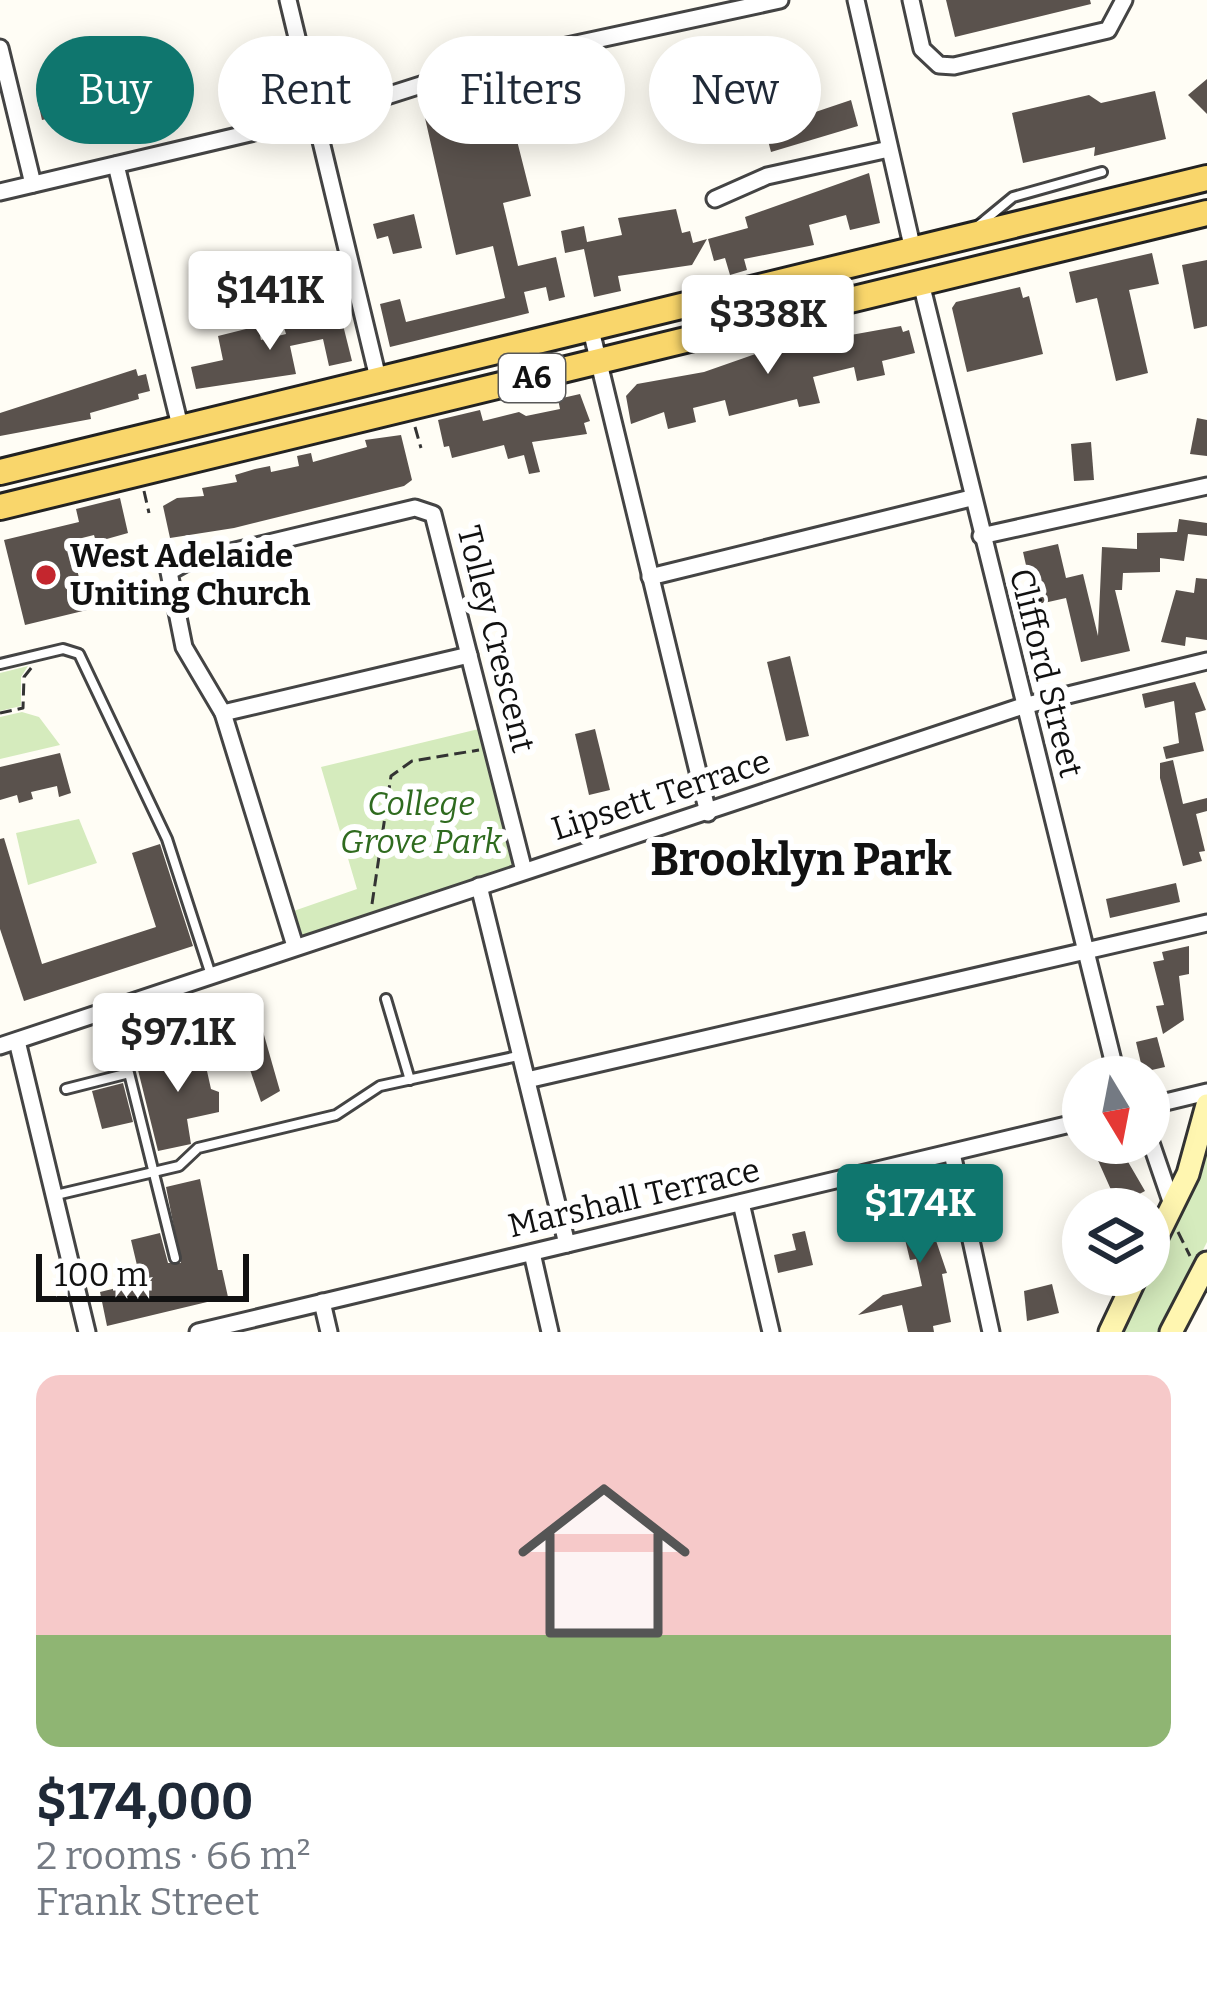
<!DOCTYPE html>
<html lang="en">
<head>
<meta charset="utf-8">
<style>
	body { margin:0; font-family:Bitter,serif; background:#f2f2f3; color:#1f2937; height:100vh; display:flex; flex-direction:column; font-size:45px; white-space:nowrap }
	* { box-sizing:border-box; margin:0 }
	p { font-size:39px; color:#747a83 }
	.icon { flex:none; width:66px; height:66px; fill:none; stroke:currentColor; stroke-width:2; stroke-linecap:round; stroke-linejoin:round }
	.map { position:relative; height:1332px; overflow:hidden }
	.panel { display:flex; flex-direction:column; background:#fff; flex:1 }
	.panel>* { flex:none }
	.top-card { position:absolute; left:36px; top:36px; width:1137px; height:108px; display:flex; gap:24px }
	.needle { width:78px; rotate:170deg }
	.fabs { position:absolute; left:1062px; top:1056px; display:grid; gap:24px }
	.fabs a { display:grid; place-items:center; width:108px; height:108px; border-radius:50%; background:#fff; box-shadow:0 6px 30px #0003; font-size:60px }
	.scale { position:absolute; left:36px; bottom:30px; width:213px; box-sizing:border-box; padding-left:12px; border:6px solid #111; border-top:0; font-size:33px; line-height:42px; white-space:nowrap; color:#111; -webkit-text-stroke:9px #fff; paint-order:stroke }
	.price { position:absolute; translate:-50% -102px; padding:0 27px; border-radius:12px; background:#fff; color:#222; font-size:39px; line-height:78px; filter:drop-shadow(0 3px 6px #0008) }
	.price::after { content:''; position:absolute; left:50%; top:72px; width:36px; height:27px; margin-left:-18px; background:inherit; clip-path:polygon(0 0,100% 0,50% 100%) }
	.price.selected { background:#0f766e; color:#fff }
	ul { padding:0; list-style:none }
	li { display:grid; align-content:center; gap:24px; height:636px; padding:0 36px }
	li span { display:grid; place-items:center; height:372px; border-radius:24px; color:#555 }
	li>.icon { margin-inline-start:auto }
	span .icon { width:216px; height:216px; fill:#fffc; stroke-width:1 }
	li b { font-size:51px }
	.pill { padding:0 42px; border-radius:54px; background:#fff; box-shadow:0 6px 30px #0003; font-size:42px; line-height:108px }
	.pill.selected { background:#0f766e; color:#fff }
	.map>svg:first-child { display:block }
	.green { fill:#d5ebbd }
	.building { fill:#5a524d }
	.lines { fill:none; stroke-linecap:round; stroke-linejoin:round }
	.service-casing { stroke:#444; stroke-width:14 }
	.minor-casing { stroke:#444; stroke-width:21 }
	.secondary-casing { stroke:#333; stroke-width:27 }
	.primary-casing { stroke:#222; stroke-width:30 }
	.path { stroke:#333; stroke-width:3; stroke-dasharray:12 6; stroke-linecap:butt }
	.service { stroke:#fff; stroke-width:8 }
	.minor { stroke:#fff; stroke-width:15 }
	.secondary { stroke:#fff6b0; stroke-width:21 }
	.primary { stroke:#f9d66b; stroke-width:24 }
	.poi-dot { fill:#c4262e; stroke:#fff; stroke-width:4.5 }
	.labels { text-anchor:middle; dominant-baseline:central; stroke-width:12; stroke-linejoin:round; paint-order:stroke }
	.shield { fill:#fff; stroke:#585858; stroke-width:3 }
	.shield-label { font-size:30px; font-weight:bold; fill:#111 }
	.poi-label { font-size:33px; font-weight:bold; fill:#111; stroke:#fff; text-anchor:start }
	.street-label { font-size:33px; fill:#111; stroke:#fff }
	.park-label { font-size:33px; font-style:italic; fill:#2f6b1f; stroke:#fff }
	.district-label { font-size:45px; font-weight:bold; fill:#111; stroke:#fff }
</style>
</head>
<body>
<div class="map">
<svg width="1207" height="1332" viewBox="0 0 1207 1332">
	<rect width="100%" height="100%" fill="#fffdf5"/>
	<g class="green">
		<polygon points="28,666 21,677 21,706 0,711 0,673"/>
		<polygon points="22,712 39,717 60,745 0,759 0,717"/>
		<polygon points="487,727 524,871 295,946 285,914 357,889 321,767"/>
		<polygon points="79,819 97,863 28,885 16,833"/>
		<polygon points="1207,1146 1207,1242 1162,1332 1120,1332"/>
	</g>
	<g class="building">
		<polygon points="946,0 1090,0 1091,4 955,37"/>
		<polygon points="1207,79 1207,114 1188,95"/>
		<polygon points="152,83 159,113 136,119 129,88"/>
		<polygon points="1155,91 1166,139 1094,156 1095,147 1023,163 1012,113 1089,95 1101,103"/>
		<polygon points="63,92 68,114 42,120 37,98"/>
		<polygon points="506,97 531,196 503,203 518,266 556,257 565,297 549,301 546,287 524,292 529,313 390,347 380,304 400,299 406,322 505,298 493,246 456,255 425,118"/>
		<polygon points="851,100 858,126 771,152 765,129"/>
		<polygon points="869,173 880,223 850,230 846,215 809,225 814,245 744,259 747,270 730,275 725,258 714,261 708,239 748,228 745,217"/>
		<polygon points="676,209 682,233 690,231 693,243 707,239 692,265 618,276 621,291 594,297 584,249 565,253 561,231 584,226 587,242 622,235 618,218"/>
		<polygon points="414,214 422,248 393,254 388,236 377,239 373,224"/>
		<polygon points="1152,253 1159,284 1129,290 1148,373 1116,381 1097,298 1076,303 1069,272"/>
		<polygon points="1207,260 1207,326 1194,329 1182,265"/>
		<polygon points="1020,287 1023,298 1029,296 1043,354 967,372 952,308 956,302"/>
		<polygon points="320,316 322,325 342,321 352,361 329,366 323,339 290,346 296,374 196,389 191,367 223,360 218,336 258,326 261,340 286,334 283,324"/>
		<polygon points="901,326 903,332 909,330 915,353 882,361 885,375 857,381 854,367 813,377 820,403 799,407 797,399 729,416 725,400 693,408 696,422 668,429 664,412 631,424 626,396 637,384 704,372 767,350"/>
		<polygon points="136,369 138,376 146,374 150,391 138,394 139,399 90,413 91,419 0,436 0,413"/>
		<polygon points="580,394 590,421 584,423 587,434 532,442 540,472 529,474 524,455 508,459 504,445 452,458 449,446 444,447 438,420 480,410 483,421 519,412 526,416 560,409 558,399"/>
		<polygon points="1197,418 1207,420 1207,456 1190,454"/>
		<polygon points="401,435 412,480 404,486 234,528 170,538 163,506 177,498 204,496 202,488 237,482 235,475 255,469 270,466 271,472 299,466 297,456 311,453 313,462 367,447 365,440"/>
		<polygon points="1091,442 1094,480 1074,481 1071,444"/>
		<polygon points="120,498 128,533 96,542 94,535 70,541 87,610 25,625 4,540 79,522 76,509"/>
		<polygon points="1179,519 1207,523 1207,536 1188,534 1184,561 1160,558 1160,572 1123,573 1122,590 1115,590 1130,651 1081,662 1066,598 1035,605 1023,552 1058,544 1066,578 1083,574 1098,636 1102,547 1137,549 1137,533 1177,532"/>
		<polygon points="1196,578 1207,579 1207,640 1186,637 1185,646 1161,642 1176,590 1194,593"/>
		<polygon points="790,656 809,736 786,741 767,662"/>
		<polygon points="1195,682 1206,710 1195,713 1204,751 1166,759 1163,747 1179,743 1174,701 1145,708 1142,694"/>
		<polygon points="595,729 610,790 589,795 575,734"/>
		<polygon points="60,753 71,793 59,797 57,786 31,792 33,799 19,803 17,795 0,800 0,767"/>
		<polygon points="1173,760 1183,804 1207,798 1207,811 1196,814 1205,851 1199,852 1202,861 1183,866 1160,778 1160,763"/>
		<polygon points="4,838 42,964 156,927 132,853 160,844 193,946 24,1001 0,929 0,839"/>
		<polygon points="1176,883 1180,902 1110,918 1106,899"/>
		<polygon points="1189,946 1189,974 1179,976 1184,1020 1163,1034 1156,1006 1164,1005 1153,962 1164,960 1162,952"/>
		<polygon points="258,1014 280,1091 261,1102 246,1058 242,1018"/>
		<polygon points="199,1035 211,1089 219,1092 219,1112 187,1119 191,1144 158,1151 138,1070 184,1059 183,1038"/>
		<polygon points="1157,1037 1165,1067 1143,1072 1136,1042"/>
		<polygon points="123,1083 133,1122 102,1129 92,1091"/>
		<polygon points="1120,1148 1145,1191 1111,1209 1104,1197 1112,1192 1096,1156"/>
		<polygon points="200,1179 218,1270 222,1270 228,1297 107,1326 100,1292 141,1282 131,1240 160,1233 168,1263 181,1263 166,1187"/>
		<polygon points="930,1186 938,1205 933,1206 935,1218 929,1220 947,1273 942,1274 951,1322 933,1326 934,1332 908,1332 902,1305 858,1315 883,1295 922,1286 916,1259 910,1260 894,1194"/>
		<polygon points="805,1231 813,1265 778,1273 774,1255 796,1250 792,1234"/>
		<polygon points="1052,1284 1059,1313 1027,1321 1024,1291"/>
	</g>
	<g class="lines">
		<defs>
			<g id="service">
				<polyline points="979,225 1013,197 1102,172"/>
				<polyline points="0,664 63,649 79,654 167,839 211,975"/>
				<polyline points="386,999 410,1080"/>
				<polyline points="66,1089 129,1073 175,1258"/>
				<polyline points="56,1195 179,1166 198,1148 336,1115 380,1086 518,1056"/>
			</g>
			<g id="minor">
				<polyline points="288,0 313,104"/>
				<polyline points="856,0 913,250"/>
				<polyline points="911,0 922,49 939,65 954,66 1108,30 1124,0"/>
				<polyline points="0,48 33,184"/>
				<polyline points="330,114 493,62 780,0"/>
				<polyline points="319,133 378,378"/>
				<polyline points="116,165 181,430"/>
				<polyline points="0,192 301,121"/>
				<polyline points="715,199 767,176 889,149"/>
				<polyline points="921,283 1117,1077"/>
				<polyline points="590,326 708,813"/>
				<polyline points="981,536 1207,486"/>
				<polyline points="650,577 971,498"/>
				<polyline points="223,713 469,655"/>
				<polyline points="479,886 567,1244"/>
				<polyline points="295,946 223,713 184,647 169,572 185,563 415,508 433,514 524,871"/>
				<polyline points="17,1041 87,1332"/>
				<polyline points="0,1046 1023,706 1207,661"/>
				<polyline points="527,1080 1207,923"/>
				<polyline points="1149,1106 1207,1092"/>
				<polyline points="1149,1137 1173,1207"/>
				<polyline points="952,1153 991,1332"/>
				<polyline points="741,1203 771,1332"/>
				<polyline points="532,1253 550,1332"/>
				<polyline points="322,1302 329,1332"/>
				<polyline points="198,1332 1083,1121"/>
			</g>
			<g id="secondary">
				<polyline points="1149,1253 1188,1174 1207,1105"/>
				<polyline points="1110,1332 1137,1275"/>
				<polyline points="1171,1332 1207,1263"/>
			</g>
			<g id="primary">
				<polyline points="0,472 1207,178"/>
				<polyline points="0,507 1207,213"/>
			</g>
		</defs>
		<use href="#service" class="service-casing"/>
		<use href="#minor" class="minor-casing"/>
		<use href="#secondary" class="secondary-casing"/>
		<use href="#primary" class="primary-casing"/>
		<g class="path">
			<polyline points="415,427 421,448"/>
			<polyline points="144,491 149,513"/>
			<polyline points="0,713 23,708 24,677 32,667"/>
			<polyline points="372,904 391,776 412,761 479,750"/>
			<polyline points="1178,1232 1190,1256"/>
		</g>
		<use href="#service" class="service"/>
		<use href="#minor" class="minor"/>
		<use href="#secondary" class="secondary"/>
		<use href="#primary" class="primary"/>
	</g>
	<circle class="poi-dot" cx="46" cy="575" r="12"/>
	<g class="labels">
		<rect class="shield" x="499" y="354" width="66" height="48" rx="9"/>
		<g class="shield-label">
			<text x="532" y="378">A6</text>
		</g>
		<g class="poi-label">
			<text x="70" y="556">West Adelaide<tspan x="70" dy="38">Uniting Church</tspan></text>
		</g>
		<g class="street-label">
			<text transform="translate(496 639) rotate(76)">Tolley Crescent</text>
			<text transform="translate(1046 673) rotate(76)">Clifford Street</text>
			<text transform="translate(661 795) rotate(-18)">Lipsett Terrace</text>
			<text transform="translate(634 1198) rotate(-13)">Marshall Terrace</text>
		</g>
		<g class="park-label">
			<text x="421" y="804">College<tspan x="421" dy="38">Grove Park</tspan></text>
		</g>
		<g class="district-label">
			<text x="801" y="860">Brooklyn Park</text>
		</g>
	</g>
</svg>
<div class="fabs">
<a><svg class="needle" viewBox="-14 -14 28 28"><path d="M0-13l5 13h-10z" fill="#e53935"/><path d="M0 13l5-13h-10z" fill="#747a83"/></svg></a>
<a><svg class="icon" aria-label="layers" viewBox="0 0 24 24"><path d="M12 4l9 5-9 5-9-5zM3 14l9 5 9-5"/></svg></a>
</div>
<div class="scale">100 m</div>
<b class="price" style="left:270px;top:353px">$141K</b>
<b class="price" style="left:768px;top:377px">$338K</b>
<b class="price" style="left:178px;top:1095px">$97.1K</b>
<b class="price selected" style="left:920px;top:1266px">$174K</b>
<div class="top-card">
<a class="pill selected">Buy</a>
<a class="pill">Rent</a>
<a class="pill">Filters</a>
<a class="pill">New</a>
</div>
</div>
<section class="panel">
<ul>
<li><span style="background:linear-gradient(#f6c9c9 70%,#8fb573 0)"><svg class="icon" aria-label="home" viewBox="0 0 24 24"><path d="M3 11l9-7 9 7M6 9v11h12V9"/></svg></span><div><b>$174,000</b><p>2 rooms · 66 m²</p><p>Frank Street</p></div></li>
</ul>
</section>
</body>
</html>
